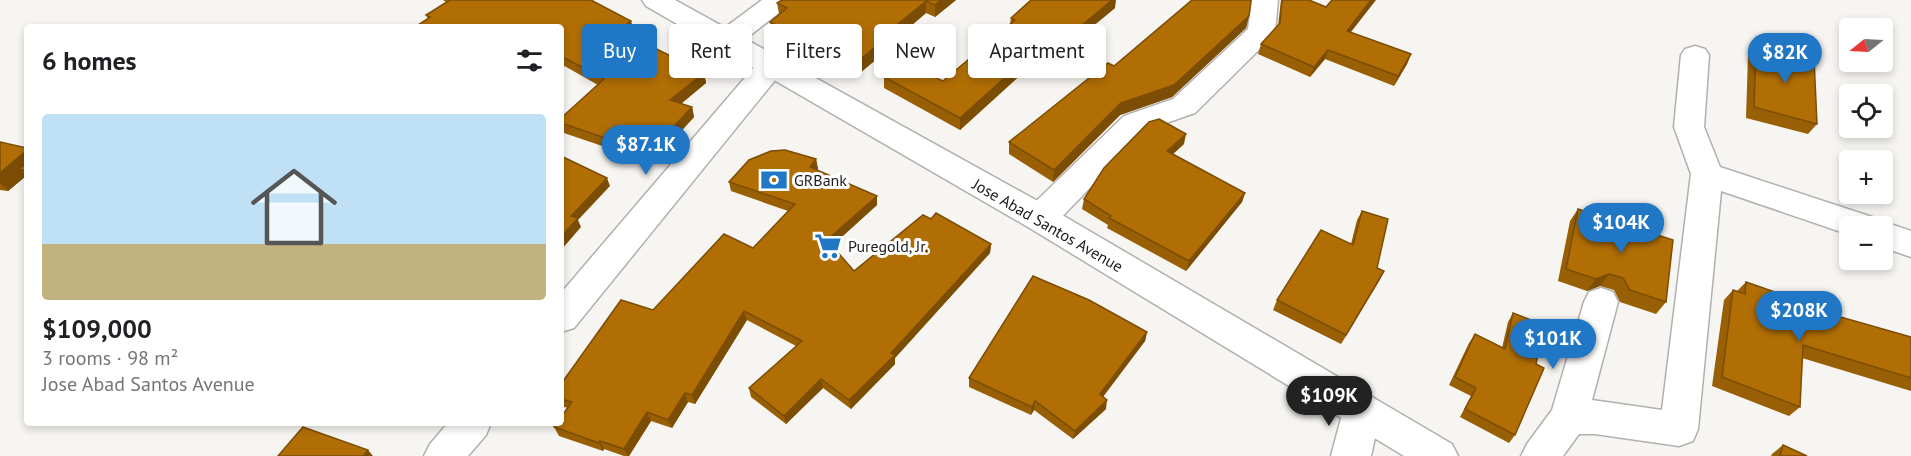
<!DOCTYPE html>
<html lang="en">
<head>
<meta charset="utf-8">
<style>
	body { margin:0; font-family:"PT Sans",sans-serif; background:#f6f6f6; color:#202124; height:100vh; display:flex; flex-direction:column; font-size:22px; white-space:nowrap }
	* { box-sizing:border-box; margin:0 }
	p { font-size:20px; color:#757577 }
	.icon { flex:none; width:33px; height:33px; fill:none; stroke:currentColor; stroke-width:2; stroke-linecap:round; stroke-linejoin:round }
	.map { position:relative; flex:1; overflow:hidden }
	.sheet { position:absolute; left:24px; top:24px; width:540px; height:402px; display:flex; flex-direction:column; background:#fff; border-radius:6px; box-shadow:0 3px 9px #0003 }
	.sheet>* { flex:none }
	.banner { position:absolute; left:582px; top:24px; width:570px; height:54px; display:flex; gap:12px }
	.needle { width:39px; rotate:252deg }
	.tools { position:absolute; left:1839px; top:18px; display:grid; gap:12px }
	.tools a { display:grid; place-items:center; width:54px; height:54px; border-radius:6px; background:#fff; box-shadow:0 3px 9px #0003; font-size:30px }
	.price { position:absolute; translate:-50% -51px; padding:0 14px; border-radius:21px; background:#2077c5; color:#fff; font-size:20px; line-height:39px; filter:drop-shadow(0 2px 3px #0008) }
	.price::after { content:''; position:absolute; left:50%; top:36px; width:18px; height:14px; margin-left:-9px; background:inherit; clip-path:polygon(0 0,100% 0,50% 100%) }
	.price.selected { background:#222; color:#fff }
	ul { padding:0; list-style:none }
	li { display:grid; align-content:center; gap:12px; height:318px; padding:0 18px }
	li span { display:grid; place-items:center; height:186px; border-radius:6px; color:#555 }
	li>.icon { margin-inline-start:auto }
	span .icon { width:108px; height:108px; fill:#fffc; stroke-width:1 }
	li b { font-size:26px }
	h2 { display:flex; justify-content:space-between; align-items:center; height:72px; padding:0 18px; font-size:26px }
	.chip { padding:0 21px; border-radius:6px; background:#fff; box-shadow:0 3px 9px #0003; font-size:21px; line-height:54px }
	.chip.selected { background:#2077c5; color:#fff }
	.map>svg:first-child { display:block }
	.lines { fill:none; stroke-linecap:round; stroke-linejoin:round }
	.street-casing { stroke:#b2b0ae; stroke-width:3 }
	.secondary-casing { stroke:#b2b0ae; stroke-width:3 }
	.primary-casing { stroke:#b2b0ae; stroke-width:3 }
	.street { fill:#fff; fill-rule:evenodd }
	.secondary { fill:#fff; fill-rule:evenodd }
	.primary { fill:#fff; fill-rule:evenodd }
	.wall { fill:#985f04 }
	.shaded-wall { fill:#7c4d04 }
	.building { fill:#b16e05; stroke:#7c4d04; stroke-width:1.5 }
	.labels { text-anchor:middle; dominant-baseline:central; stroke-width:6; stroke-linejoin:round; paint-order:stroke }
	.poi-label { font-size:16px; fill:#1b1b1a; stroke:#fff; text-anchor:start }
	.street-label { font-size:16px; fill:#1b1b1a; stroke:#fff }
</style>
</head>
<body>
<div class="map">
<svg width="1911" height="456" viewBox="0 0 1911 456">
	<rect width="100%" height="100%" fill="#f7f5f2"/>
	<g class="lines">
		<defs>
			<g id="street">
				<polygon points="762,0 792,0 788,6 735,47 725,50 715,47 711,41 715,35"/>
				<polygon points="1252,0 1278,0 1275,32 1271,38 1195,113 1146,130 1052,227 1040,230 1028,227 1024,218 1028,209 1124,116 1173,99 1248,29"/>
				<polygon points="1695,46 1705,49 1709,55 1704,127 1720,167 1872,217 1875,224 1882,221 1911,231 1911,257 1882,247 1882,226 1850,226 1850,235 1721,191 1698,429 1693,441 1679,446 1595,434 1579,434 1563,456 1521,456 1527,444 1552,410 1584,302 1589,292 1601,288 1613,292 1618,302 1592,400 1662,410 1691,174 1674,127 1681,55 1685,49"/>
				<polygon points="1362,395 1375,399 1381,411 1371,456 1331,456 1343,411 1349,399"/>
			</g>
			<g id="secondary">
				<polygon points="770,58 780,60 784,67 780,74 574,328 561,332 561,293 760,60"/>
				<polygon points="448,423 491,423 486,435 468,456 424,456 430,444"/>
			</g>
			<polygon id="primary" points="642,0 675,0 1052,209 1452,444 1458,456 1404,456 1028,227 646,6"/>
		</defs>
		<use href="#street" class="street-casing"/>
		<use href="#secondary" class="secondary-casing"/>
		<use href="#primary" class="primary-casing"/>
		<use href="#street" class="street"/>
		<use href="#secondary" class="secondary"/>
		<use href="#primary" class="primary"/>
	</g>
	<g class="wall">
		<polygon points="443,0 591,0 634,31 629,35 704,73 706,83 681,104 692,107 694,117 652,163 561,132 561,118 598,85 561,64 561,27 428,19 426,15 446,2"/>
		<polygon points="956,0 935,17 926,13 885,48 885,52 854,78 819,61 818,57 772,34 770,22 779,14 777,3"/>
		<polygon points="1281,0 1309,0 1350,32 1411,54 1407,64 1394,86 1325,59 1310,77 1258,54 1261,44 1278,26"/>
		<polygon points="1115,8 1059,54 1049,49 960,130 884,88 884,77 943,81 1010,24 1011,18"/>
		<polygon points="1249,16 1246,28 1172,97 1120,115 1053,182 1009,154 1009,142 1114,66"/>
		<polygon points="1756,44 1771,48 1772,47 1817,124 1808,134 1746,118 1748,55"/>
		<polygon points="0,142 27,148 27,178 26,176 8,191 0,190"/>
		<polygon points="1184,144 1173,154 1245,193 1242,202 1186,271 1107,228 1108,225 1082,209 1084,199"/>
		<polygon points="816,159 818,169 817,170 877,196 877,205 832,246 854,271 991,244 990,253 895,358 895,364 851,409 823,388 786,424 751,397 749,388 796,346 747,320 695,404 688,402 672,428 651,421 629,456 624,456 604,449 603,451 559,436 554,427 568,408 561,406 561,384 653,310 753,248 788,211 731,191 729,182"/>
		<polygon points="1578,209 1666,302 1656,314 1620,302 1614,290 1600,286 1587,291 1558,281 1570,221"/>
		<polygon points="1362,211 1377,268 1384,271 1379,281 1341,344 1273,310 1277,300 1351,244 1357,220"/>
		<polygon points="1746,282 1830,314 1911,337 1911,391 1802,358 1800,407 1789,416 1712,386 1724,300 1733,290 1737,291"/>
		<polygon points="1513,313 1515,435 1509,443 1460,417 1471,396 1449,385 1469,343 1475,334 1502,348 1508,322"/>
		<polygon points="1147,332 1145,341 1103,397 1106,409 1073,439 1034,410 1031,415 969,387 969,378"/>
		<polygon points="1783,445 1807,456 1771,456 1772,454"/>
	</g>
	<g class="shaded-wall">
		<polygon points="941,0 956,0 935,17 935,5"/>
		<polygon points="1112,0 1116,0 1115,8 1059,54 1061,43"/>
		<polygon points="1371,0 1376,0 1344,41 1347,31"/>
		<polygon points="926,1 926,13 885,48 885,52 854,78 853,66 881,38"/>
		<polygon points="1249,16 1246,28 1172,97 1120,115 1053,182 1054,170 1121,103"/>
		<polygon points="631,21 634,31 622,40 619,30"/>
		<polygon points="1050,37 1049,49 960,130 960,118"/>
		<polygon points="1328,50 1325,59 1310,77 1314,67"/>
		<polygon points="1411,54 1407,64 1394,86 1398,76"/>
		<polygon points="704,73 706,83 673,110 670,100"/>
		<polygon points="692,107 694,117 652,163 649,153"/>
		<polygon points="1186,134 1184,144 1165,161 1167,151"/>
		<polygon points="27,150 27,172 19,169 26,176 8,191 0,183 0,173"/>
		<polygon points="816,159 818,169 811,176 810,167"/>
		<polygon points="607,178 610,186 578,220 581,227 562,249 561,246 561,237 571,216"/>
		<polygon points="1245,193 1242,202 1186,271 1189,261"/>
		<polygon points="877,196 877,205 828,249 827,240"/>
		<polygon points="991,244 990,253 895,358 895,364 851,409 849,400 891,353"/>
		<polygon points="1384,271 1379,281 1341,344 1346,335"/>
		<polygon points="1609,274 1600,286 1587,291 1596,279"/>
		<polygon points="744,311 747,320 695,404 692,395"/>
		<polygon points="1147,332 1145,341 1098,403 1100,394"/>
		<polygon points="821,379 823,388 786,424 784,416"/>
		<polygon points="685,393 688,402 672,428 668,420"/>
		<polygon points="1107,400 1106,409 1073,439 1075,431"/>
		<polygon points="1035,401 1034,410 1031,415 1032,407"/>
		<polygon points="647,412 651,421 629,456 628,456 624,449"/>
		<polygon points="600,441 604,449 603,451 599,443"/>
		<polygon points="368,450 373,456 363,456"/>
	</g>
	<g class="building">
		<polygon points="450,0 591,0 631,21 619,30 704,73 670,100 692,107 649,153 561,123 561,118 604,79 561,56 561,27 415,27 430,17 426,15"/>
		<polygon points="782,0 941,0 935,5 926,1 881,38 884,39 853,66 817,49 820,47 770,22 787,8 777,3"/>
		<polygon points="1031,0 1112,0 1061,43 1050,37 960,118 884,77 892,59 943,81 1015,20 1011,18"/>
		<polygon points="1192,0 1251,0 1249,16 1174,85 1121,103 1054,170 1009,142 1108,63 1114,66"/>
		<polygon points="1282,0 1309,0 1326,7 1332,0 1371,0 1347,31 1411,54 1398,76 1328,50 1314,67 1261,44 1280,23"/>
		<polygon points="1756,44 1772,49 1772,47 1814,58 1817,124 1754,107"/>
		<polygon points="1159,119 1186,134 1167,151 1245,193 1189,261 1109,218 1111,216 1084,199 1104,168 1149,122"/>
		<polygon points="0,142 27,148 27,150 0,173"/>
		<polygon points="785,150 816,159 810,167 877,196 827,240 854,271 923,215 931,219 936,213 991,244 891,353 895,355 849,400 821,379 784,416 749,388 802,341 744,311 692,395 685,393 668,420 647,412 624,449 600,441 599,443 554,427 557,423 561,423 561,417 572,402 561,399 561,384 621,300 653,310 724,234 753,248 795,204 729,182 749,160 771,151"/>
		<polygon points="561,156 607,178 571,216 578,218 561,237"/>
		<polygon points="27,163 27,172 19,169"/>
		<polygon points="1578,209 1673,240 1666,302 1630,290 1623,278 1609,274 1596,279 1566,269"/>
		<polygon points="1362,211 1388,219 1377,268 1384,271 1346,335 1277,300 1321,230 1353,245"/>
		<polygon points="1033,276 1089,300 1147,332 1100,394 1107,400 1075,431 1035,401 1032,407 969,378"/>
		<polygon points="1746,282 1830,311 1830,314 1911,337 1911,378 1803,345 1800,407 1722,377 1733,290 1745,294"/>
		<polygon points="1513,313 1544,325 1536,364 1544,368 1515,435 1465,409 1476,388 1455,377 1475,334 1505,349"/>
		<polygon points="303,427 368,450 363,456 278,456"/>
		<polygon points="1783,445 1807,456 1780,456"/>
	</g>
	<defs>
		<symbol id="bank-bare" viewBox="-9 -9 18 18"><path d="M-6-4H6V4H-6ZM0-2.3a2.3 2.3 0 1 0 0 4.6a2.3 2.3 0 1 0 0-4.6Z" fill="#2077c5" stroke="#fff" stroke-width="2.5" paint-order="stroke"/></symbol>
		<symbol id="supermarket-bare" viewBox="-9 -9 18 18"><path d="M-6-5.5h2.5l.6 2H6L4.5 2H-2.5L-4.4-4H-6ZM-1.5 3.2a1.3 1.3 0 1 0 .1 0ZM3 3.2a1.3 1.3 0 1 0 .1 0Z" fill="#2077c5" stroke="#fff" stroke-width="2.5" paint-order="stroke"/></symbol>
	</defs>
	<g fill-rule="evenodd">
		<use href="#bank-bare" x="755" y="161" width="38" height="38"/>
		<use href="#supermarket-bare" x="809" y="227" width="38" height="38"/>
	</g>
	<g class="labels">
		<g class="poi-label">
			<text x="794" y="180">GRBank</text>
			<text x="848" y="246">Puregold, Jr.</text>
		</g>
		<g class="street-label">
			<text transform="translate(1048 225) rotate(30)">Jose Abad Santos Avenue</text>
		</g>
	</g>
</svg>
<div class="tools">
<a><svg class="needle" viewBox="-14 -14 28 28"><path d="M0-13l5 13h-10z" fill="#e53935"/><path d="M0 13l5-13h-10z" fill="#757577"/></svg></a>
<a><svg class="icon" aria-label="locate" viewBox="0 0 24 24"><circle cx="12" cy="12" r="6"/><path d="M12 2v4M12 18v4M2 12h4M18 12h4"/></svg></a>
<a>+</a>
<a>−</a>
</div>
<b class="price" style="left:1785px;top:84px">$82K</b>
<b class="price" style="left:646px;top:176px">$87.1K</b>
<b class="price" style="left:1621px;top:254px">$104K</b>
<b class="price" style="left:1799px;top:342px">$208K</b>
<b class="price" style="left:1553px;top:370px">$101K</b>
<b class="price selected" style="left:1329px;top:427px">$109K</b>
<div class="banner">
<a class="chip selected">Buy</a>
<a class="chip">Rent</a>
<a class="chip">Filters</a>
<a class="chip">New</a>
<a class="chip">Apartment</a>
</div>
<section class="sheet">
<h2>6 homes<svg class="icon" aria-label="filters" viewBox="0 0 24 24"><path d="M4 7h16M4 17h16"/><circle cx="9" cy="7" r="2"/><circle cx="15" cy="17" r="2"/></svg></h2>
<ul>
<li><span style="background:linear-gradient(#bfe0f5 70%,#c2b280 0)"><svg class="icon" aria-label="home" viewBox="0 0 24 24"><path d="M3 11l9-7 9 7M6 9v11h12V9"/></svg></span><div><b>$109,000</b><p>3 rooms · 98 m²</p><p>Jose Abad Santos Avenue</p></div></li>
</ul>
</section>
</div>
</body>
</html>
